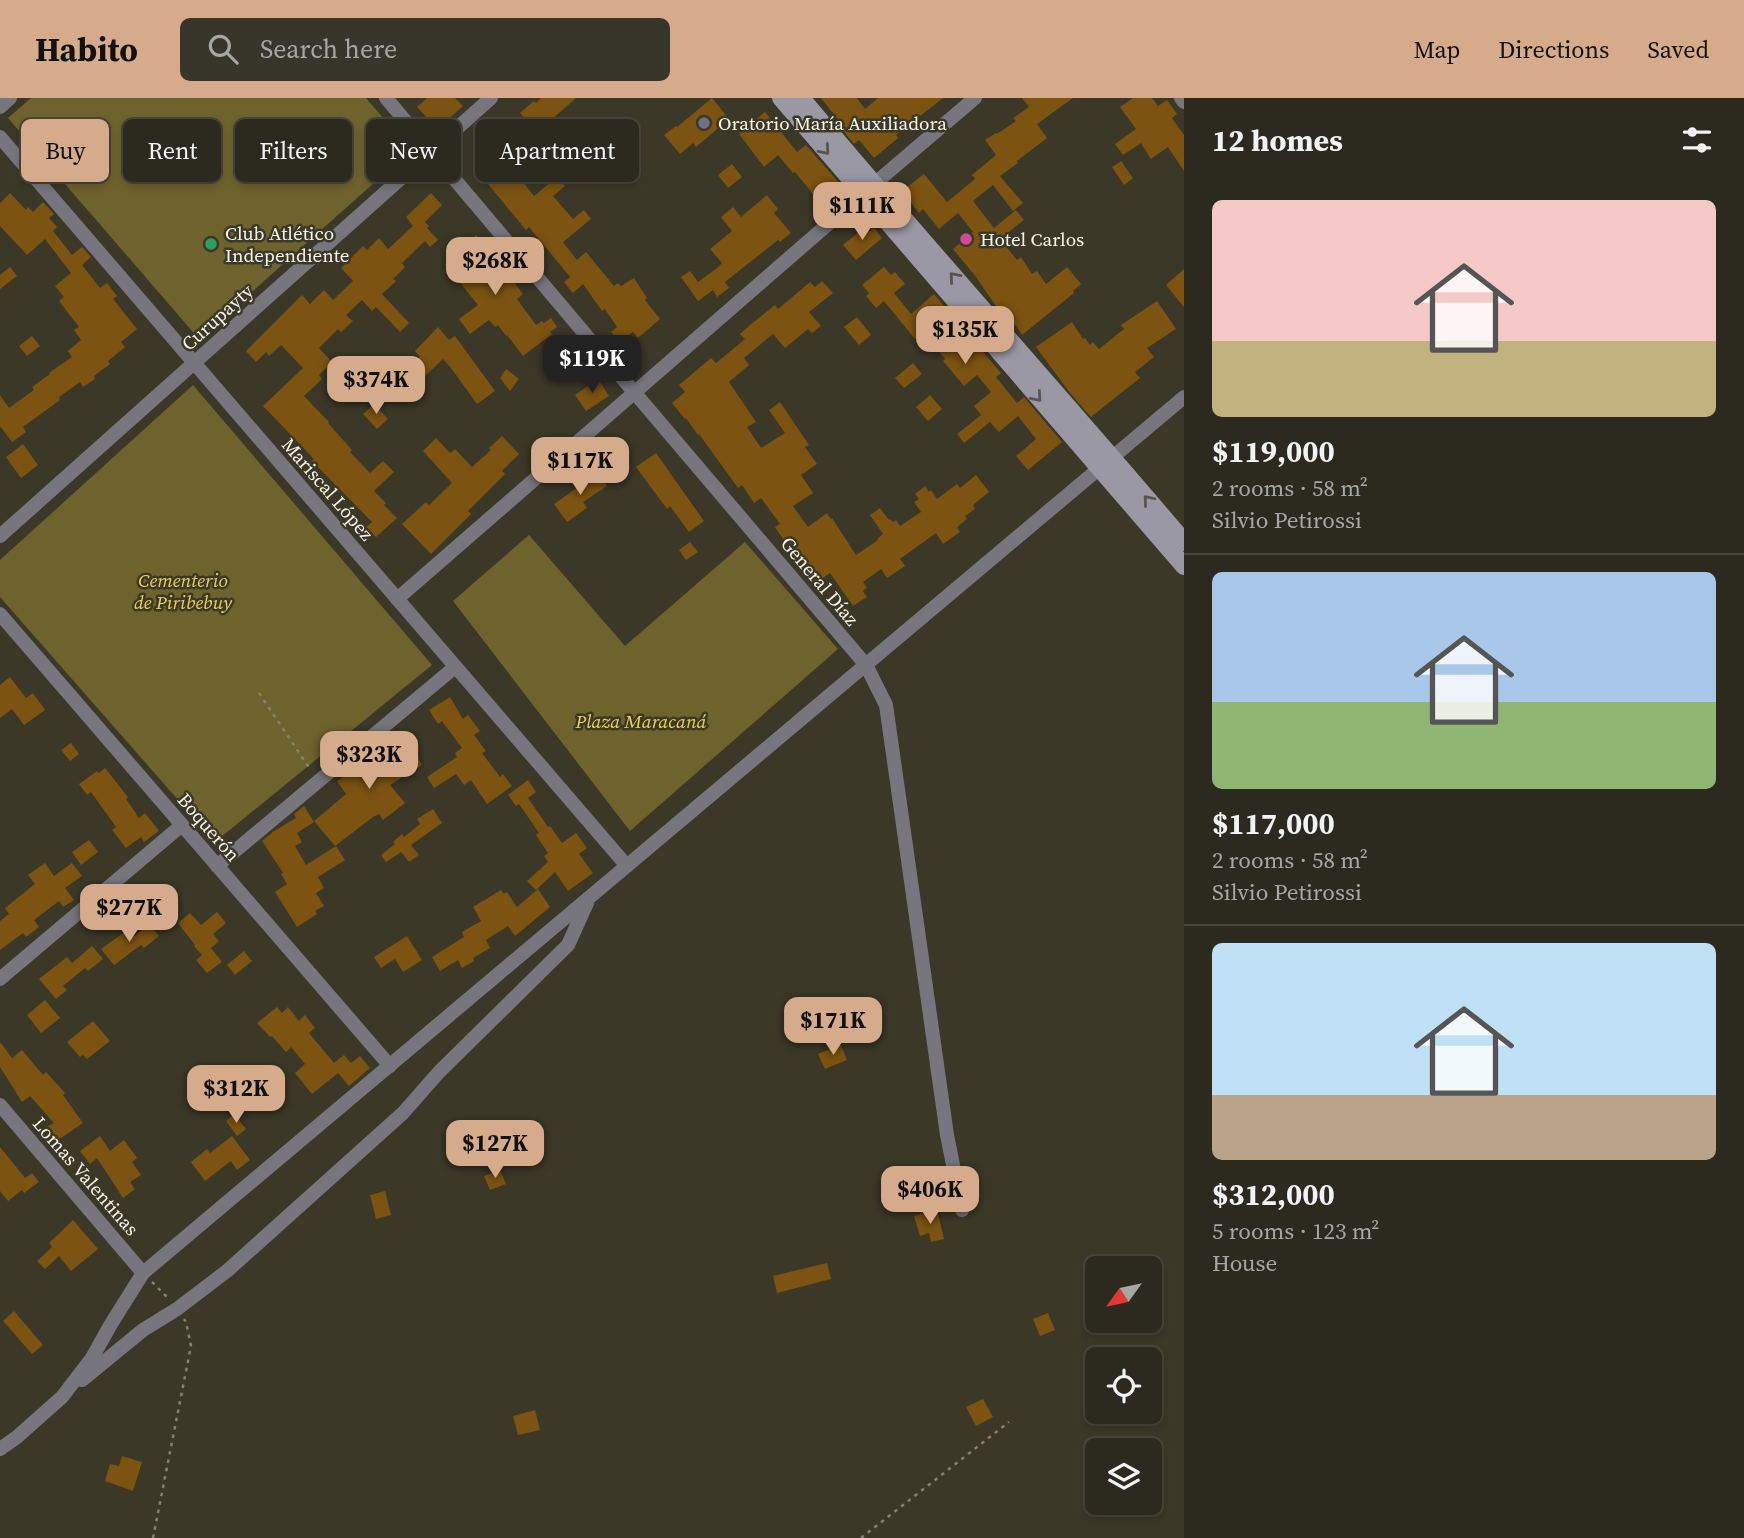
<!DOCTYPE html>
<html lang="en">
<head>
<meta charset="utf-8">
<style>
	body { margin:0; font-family:"Source Serif 4",serif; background:#38362b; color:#f1f3f6; height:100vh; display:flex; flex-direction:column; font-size:26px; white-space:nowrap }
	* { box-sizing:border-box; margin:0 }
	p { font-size:23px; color:#a6a7a4 }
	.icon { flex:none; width:38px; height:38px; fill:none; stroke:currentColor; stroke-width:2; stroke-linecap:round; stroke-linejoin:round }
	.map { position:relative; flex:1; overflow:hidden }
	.side { display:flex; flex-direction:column; background:#2c2a1e; width:560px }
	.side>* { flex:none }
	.banner { position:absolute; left:21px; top:21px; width:665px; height:63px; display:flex; gap:14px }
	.needle { width:46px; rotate:237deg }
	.controls { position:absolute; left:1085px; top:1158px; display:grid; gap:14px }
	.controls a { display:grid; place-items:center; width:77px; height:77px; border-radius:10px; background:#2c2a1e; box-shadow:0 4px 10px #0003,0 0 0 2px #48463c; font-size:35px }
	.price { position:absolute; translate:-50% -60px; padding:0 16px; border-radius:14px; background:#d6ab8b; color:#111; font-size:23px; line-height:46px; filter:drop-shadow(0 2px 4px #0008) }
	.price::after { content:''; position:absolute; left:50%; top:42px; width:21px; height:16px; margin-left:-10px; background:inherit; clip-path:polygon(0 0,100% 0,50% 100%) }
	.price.active { background:#222; color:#fff }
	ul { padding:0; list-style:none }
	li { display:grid; align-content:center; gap:14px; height:371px; padding:0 28px }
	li+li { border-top:2px solid #48463c }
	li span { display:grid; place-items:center; height:217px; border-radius:10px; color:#555 }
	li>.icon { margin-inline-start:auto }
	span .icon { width:126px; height:126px; fill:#fffc; stroke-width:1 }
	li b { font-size:30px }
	h2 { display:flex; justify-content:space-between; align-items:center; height:84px; padding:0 28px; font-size:30px }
	.chip { padding:0 24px; border-radius:10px; background:#2c2a1e; box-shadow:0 4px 10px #0003,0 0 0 2px #48463c; font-size:24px; line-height:63px }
	.chip.active { background:#d6ab8b; color:#111 }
	header { display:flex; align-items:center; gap:42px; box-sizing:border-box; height:98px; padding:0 35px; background:#d6ab8b; color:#111 }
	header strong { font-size:33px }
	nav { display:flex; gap:38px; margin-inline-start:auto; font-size:24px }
	.search { width:490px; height:63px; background:#38362b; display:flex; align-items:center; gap:18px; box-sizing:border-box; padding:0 24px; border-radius:10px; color:#a6a7a4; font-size:26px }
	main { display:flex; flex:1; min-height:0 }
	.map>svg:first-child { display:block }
	.green { fill:#6e622d }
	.building { fill:#7c5311 }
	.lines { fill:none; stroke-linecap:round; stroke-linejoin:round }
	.path { stroke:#858275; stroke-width:2.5; stroke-dasharray:3.5 5; stroke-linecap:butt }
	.street { stroke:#77767e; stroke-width:14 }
	.secondary { stroke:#9a98a5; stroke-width:18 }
	.oneway { stroke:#58554e }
	.worship-dot { fill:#6b7280; stroke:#3b3828; stroke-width:2.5 }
	.hotel-dot { fill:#d1479c; stroke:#3b3828; stroke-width:2.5 }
	.leisure-dot { fill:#2e9e5b; stroke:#3b3828; stroke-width:2.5 }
	.labels { text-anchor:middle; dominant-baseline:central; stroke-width:5; stroke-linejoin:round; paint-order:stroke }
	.poi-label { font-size:19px; fill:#f7f4ea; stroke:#3b3828; text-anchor:start }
	.street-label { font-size:19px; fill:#f7f4ea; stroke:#3b3828 }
	.park-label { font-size:19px; font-style:italic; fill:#eed252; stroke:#3b3828 }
</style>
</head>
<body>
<header>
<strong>Habito</strong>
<div class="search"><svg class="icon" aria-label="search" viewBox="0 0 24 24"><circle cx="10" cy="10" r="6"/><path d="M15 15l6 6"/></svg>Search here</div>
<nav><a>Map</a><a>Directions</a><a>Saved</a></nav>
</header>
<main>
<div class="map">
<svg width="1184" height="1440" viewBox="0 0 1184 1440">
	<rect width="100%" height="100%" fill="#3b3828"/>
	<g class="green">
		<polygon points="31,0 366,0 411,52 199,241 8,20"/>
		<polygon points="193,287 432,567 215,744 0,499 0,462"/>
		<polygon points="529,437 625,548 745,444 838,551 630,733 453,503"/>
	</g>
	<g class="building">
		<polygon points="427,0 455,0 463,8 437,31 417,9"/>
		<polygon points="541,0 576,0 551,22 552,24 538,36 520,15 534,3 536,5"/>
		<polygon points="712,0 729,21 696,49 693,45 680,56 664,37 676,28 677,29"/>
		<polygon points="821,0 857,0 865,11 878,0 943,0 896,37 898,40 874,60 859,42 854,46 842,31 844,29"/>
		<polygon points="1022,0 1073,0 1037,26 1047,40 1017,63 1018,65 1000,78 1023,105 1013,113 993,87 973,103 994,130 1016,112 1024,122 1000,141 1017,162 1021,159 1032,176 1037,173 1046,186 1067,169 1081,186 1073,193 1074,195 1022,237 1009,218 1006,221 998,211 976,179 953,151 973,134 958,115 939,131 923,111 919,115 902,93 924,76 947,104 975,81 972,77 996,57 985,42 996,35 997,36 1016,23 1013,20 1029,9"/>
		<polygon points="1133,0 1152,0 1158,8 1167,2 1177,16 1172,20 1184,37 1184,73 1168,49 1151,61 1141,45 1123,57 1115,46 1136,31 1120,9"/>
		<polygon points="765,14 797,54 806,47 840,86 839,91 827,101 818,91 813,96 795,74 793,75 778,57 764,69 739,36"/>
		<polygon points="507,35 535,68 520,80 534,98 557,79 565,88 553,98 573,121 584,112 591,121 563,144 577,162 586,154 614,188 618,185 621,188 634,180 647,200 645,202 660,221 638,240 633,234 620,244 611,234 617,229 605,211 602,213 583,186 573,195 564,184 570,179 529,129 526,132 488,86 491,83 473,63"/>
		<polygon points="1121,63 1133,80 1124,87 1112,69"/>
		<polygon points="732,66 742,79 728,90 718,77"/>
		<polygon points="10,95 26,112 28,109 33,114 43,104 54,116 49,120 57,129 53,133 72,157 82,149 91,159 82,167 100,190 107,185 117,198 113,201 137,231 121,244 125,249 108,263 110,266 94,278 95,281 83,289 80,284 59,299 60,302 23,329 26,334 12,344 0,328 0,297 9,310 34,292 32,289 50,276 49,275 72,259 68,253 81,242 74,232 79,229 59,203 64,199 55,188 71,175 45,141 27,157 0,128 0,105"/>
		<polygon points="431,95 442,107 425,124 429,128 427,130 438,142 430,149 425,143 402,165 405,169 393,181 396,183 382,196 409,225 400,234 376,209 372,213 362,202 346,217 353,223 341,234 338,231 319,250 332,264 319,277 322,281 304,298 329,324 328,325 352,352 350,354 370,375 383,363 394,374 374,393 386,405 384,407 397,420 376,439 366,429 372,424 312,363 314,361 263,308 303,270 281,247 269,258 266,254 256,264 246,253 302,197 310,206 324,192 333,202 353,183 341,170 363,148 367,152 379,140 388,151 413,128 406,119"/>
		<polygon points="767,97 778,111 774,115 791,135 780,144 778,142 725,184 729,190 717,199 713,192 698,203 681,179 690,173 698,184 717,170 722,165 710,151 732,133 721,119 733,109 741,119"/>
		<polygon points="865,129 869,134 874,130 882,140 856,162 843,147"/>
		<polygon points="476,137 492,154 494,153 505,169 503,170 523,196 517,201 536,227 542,223 544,225 551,220 557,229 550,234 552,236 523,258 507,237 506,238 498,227 495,229 489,222 470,236 459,221 478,207 445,166"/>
		<polygon points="10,169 17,178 0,191 0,177"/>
		<polygon points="884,169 891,177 895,174 905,186 894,195 911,216 934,196 1001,275 996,279 1017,305 1024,299 1062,344 1028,372 1016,358 1036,341 1018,318 999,334 990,324 964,345 957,336 981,317 974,308 991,294 977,277 964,288 943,263 945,261 923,234 915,241 884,203 876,210 866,198 869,195 862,187"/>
		<polygon points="1184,171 1184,209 1166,187"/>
		<polygon points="822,183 833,195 809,214 821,228 812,235 808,231 785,250 773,236 744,260 749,267 729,284 756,324 747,329 761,350 785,335 769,312 780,304 809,347 805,349 817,366 801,377 813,395 793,408 808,429 827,415 831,421 832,420 856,457 878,442 877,441 883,436 870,417 880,410 889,422 890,421 893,424 896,422 900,428 921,414 914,404 919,401 915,396 925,388 929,394 931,392 937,401 957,386 960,390 976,377 989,394 973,407 975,411 965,418 967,421 957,429 960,434 943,446 936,435 900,461 905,468 887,480 881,471 863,484 867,490 863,493 867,499 853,508 830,475 816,485 795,454 793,456 775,429 780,426 761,400 754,405 742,387 738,390 699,336 698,337 686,320 685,321 672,305 685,294 679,287 711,260 716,265 745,241 740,236 750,227 775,207 778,211 810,184 815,189"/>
		<polygon points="1157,203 1176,231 1147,250 1154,259 1135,274 1140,280 1091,319 1070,295 1036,249 1072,224 1083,241 1085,240 1090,247 1093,244 1099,251 1124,231 1121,227"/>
		<polygon points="857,219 871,237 859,247 844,229"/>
		<polygon points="438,229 449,242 455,238 495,293 477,306 451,270 443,261 424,279 413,267 420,259 415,253"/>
		<polygon points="32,238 40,248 27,258 19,248"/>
		<polygon points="913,265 922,276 904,290 895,280"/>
		<polygon points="506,271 519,281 510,293 500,280"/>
		<polygon points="598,281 609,298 586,313 575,297"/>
		<polygon points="930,297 942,311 928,323 916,309"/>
		<polygon points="374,306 388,321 377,331 363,316"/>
		<polygon points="502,338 519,356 502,373 505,376 468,413 471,416 431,456 402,426 426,404 429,407 452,385 423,353 436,340 450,355 455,351 472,369 491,352 489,350"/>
		<polygon points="23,346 38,367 21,380 6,359"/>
		<polygon points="656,355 704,423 689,434 670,408 667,411 636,369"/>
		<polygon points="596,372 607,388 583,404 587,410 567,424 554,406 587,383 585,380"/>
		<polygon points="690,444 698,454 686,462 679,452"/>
		<polygon points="10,579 26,600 33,595 45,612 24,627 12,611 0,620 0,587"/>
		<polygon points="450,599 463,621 468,617 480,633 474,637 486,653 482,655 500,679 503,676 512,688 487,706 471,682 464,687 456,676 434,690 427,679 457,659 455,655 462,650 442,623 438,626 429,612"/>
		<polygon points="391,639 400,653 410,647 422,667 390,687 405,705 383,722 379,716 373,719 335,748 314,723 346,696 337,683 373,660 369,654"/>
		<polygon points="71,645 79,656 70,663 61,652"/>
		<polygon points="105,670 128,699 126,701 139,720 145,715 159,733 144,744 141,739 126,750 112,732 116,729 91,694 87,697 79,686 97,673 99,675"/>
		<polygon points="528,682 536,694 528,700 548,729 550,728 562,745 576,735 587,750 579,756 593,775 568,793 555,774 536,792 527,783 548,764 544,758 548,755 536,737 539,735 519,706 516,708 508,697"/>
		<polygon points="304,708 314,724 297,735 302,744 295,748 306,767 336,748 345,762 318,779 324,790 316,795 324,808 315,813 317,816 297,829 275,794 287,786 281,776 283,775 262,743 274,733 296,720 294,716"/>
		<polygon points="433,711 442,725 411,747 419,757 409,764 401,754 386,764 381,757 395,746 393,744 402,736 404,739 420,726 417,721"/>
		<polygon points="89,742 98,754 81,767 72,754"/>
		<polygon points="45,765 54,778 72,765 82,778 65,790 74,802 63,809 59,803 34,822 39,829 26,839 23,835 0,852 0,823 9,816 5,810 35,786 28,777"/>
		<polygon points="538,791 550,809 515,838 508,828 486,842 490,850 473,860 474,863 462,870 458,862 440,873 432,859 464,839 462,834 481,823 473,809 501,792 504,796 507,794 517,809"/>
		<polygon points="217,814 226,825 213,836 219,843 211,850 222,864 207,875 196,862 202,857 194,848 195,847 178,825 190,815 201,827"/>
		<polygon points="149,826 159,838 144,850 141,847 114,867 101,851 129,831 135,838"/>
		<polygon points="407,838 422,862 403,874 395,861 381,870 374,859"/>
		<polygon points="92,848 103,861 88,873 85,870 63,888 67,892 56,901 39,881 67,859 72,865"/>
		<polygon points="244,853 252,863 235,877 227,867"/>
		<polygon points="45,902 60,920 41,935 27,917"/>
		<polygon points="277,909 282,915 288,909 299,923 305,917 315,930 309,935 334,965 344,957 351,965 360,958 370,970 349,988 338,975 312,996 295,975 305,966 291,949 286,954 272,938 270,939 257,925"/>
		<polygon points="93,923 110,943 87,961 83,957 80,959 67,944"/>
		<polygon points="0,944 12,960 22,952 43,977 46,974 65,995 63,997 83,1025 58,1042 48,1028 54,1025 30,998 22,1004 0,969"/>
		<polygon points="841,947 847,962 825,971 818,956"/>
		<polygon points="234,1016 246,1031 237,1038 226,1023"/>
		<polygon points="100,1038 110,1053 124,1042 137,1060 132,1064 141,1077 130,1084 135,1091 123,1100 97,1060 90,1066 80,1053"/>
		<polygon points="232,1038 250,1062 237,1072 231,1063 205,1083 191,1064 207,1051 210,1055"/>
		<polygon points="0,1049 25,1080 32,1075 39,1084 24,1095 22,1092 8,1103 0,1093"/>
		<polygon points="500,1072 506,1086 490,1092 484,1078"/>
		<polygon points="385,1093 391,1117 376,1121 370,1097"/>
		<polygon points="937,1112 944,1141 931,1144 929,1135 920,1138 914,1118"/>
		<polygon points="73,1122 98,1151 71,1173 59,1158 45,1171 37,1163 52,1149 49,1145"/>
		<polygon points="827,1165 831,1181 777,1195 773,1178"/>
		<polygon points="14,1213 43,1247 32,1256 3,1223"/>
		<polygon points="1048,1215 1055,1232 1040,1238 1033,1221"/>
		<polygon points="983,1301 993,1319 976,1328 966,1309"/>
		<polygon points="535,1312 540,1332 518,1337 513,1318"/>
		<polygon points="122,1358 142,1364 133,1393 105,1383 110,1366 119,1368"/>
	</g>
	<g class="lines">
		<g class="path">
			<polyline points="259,595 310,671"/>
			<polyline points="152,1184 167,1199"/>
			<polyline points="153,1440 191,1248 186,1224 184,1221"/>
			<polyline points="861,1440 1009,1324"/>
		</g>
		<g class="street">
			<polyline points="386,0 634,294 866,567 886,607 947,1037 962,1112"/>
			<polyline points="1181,0 1184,4"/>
			<polyline points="0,9 10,0"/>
			<polyline points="0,39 627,768"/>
			<polyline points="0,438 491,0"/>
			<polyline points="397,501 873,87 975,0"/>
			<polyline points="0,516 390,968"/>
			<polyline points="217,768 455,569"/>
			<polyline points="0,881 182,727"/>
			<polyline points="0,1007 143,1175"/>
			<polyline points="82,1282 143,1232 177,1211 227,1173 403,1015 439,974 568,847 587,805"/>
			<polyline points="0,1351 17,1339 62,1299 92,1260 111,1226 143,1175 1184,299"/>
		</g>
		<g class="secondary">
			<polyline points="781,0 1184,468"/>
			<path d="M801,0C926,150 1058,295 1184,444"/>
		</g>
	</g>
	<defs><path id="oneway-chevron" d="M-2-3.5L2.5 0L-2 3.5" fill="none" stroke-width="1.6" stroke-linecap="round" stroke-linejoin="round" transform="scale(1.75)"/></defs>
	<g class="oneway">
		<use href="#oneway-chevron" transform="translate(825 52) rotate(49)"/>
		<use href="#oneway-chevron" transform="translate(954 179) rotate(-131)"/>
		<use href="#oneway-chevron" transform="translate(1037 299) rotate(49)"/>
		<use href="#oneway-chevron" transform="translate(1148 402) rotate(-130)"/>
	</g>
	<circle class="worship-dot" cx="704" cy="25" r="7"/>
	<circle class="hotel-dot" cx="966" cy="141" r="7"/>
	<circle class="leisure-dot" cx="211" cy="146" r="7"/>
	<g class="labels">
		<g class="poi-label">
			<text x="718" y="25">Oratorio María Auxiliadora</text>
			<text x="225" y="135">Club Atlético<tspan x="225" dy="22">Independiente</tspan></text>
			<text x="980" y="141">Hotel Carlos</text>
		</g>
		<g class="street-label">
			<text transform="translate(217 219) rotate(-42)">Curupayty</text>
			<text transform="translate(328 391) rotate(49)">Mariscal López</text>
			<text transform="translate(820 483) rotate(50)">General Díaz</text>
			<text transform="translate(209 729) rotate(49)">Boquerón</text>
			<text transform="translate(86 1078) rotate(49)">Lomas Valentinas</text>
		</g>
		<g class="park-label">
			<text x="183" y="482">Cementerio<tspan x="183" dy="22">de Piribebuy</tspan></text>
			<text x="641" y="623">Plaza Maracaná</text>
		</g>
	</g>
</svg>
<div class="controls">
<a><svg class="needle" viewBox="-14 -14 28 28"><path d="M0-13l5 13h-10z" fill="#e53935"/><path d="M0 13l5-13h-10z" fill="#a6a7a4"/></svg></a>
<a><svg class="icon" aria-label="locate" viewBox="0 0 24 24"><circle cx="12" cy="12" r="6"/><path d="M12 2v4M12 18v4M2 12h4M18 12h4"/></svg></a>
<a><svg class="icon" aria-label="layers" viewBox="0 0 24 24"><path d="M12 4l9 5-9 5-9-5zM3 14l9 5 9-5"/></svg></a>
</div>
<b class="price" style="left:862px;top:144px">$111K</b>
<b class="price" style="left:495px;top:199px">$268K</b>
<b class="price" style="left:965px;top:268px">$135K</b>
<b class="price active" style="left:592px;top:297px">$119K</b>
<b class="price" style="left:376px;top:318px">$374K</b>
<b class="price" style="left:580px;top:399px">$117K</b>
<b class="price" style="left:369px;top:693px">$323K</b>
<b class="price" style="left:129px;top:846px">$277K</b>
<b class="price" style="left:833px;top:959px">$171K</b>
<b class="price" style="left:236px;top:1027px">$312K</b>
<b class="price" style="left:495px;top:1082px">$127K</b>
<b class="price" style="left:930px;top:1128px">$406K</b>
<div class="banner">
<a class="chip active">Buy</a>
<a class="chip">Rent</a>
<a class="chip">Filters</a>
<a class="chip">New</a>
<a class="chip">Apartment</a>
</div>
</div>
<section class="side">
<h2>12 homes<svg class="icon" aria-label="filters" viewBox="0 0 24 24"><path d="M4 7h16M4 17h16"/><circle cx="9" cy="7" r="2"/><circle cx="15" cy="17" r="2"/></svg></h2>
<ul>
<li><span style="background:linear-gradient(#f6c9c9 65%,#c2b280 0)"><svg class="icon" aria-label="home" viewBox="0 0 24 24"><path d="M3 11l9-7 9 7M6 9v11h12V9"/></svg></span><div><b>$119,000</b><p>2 rooms · 58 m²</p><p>Silvio Petirossi</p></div></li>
<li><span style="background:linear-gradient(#a9c7e8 60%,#8fb573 0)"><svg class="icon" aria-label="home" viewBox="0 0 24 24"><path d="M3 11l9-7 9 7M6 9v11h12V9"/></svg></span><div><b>$117,000</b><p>2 rooms · 58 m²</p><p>Silvio Petirossi</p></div></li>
<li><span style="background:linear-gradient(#bfe0f5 70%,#b9a48a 0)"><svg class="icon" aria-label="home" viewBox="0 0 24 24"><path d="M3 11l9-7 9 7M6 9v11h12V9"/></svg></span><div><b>$312,000</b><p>5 rooms · 123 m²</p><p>House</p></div></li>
</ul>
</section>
</main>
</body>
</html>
